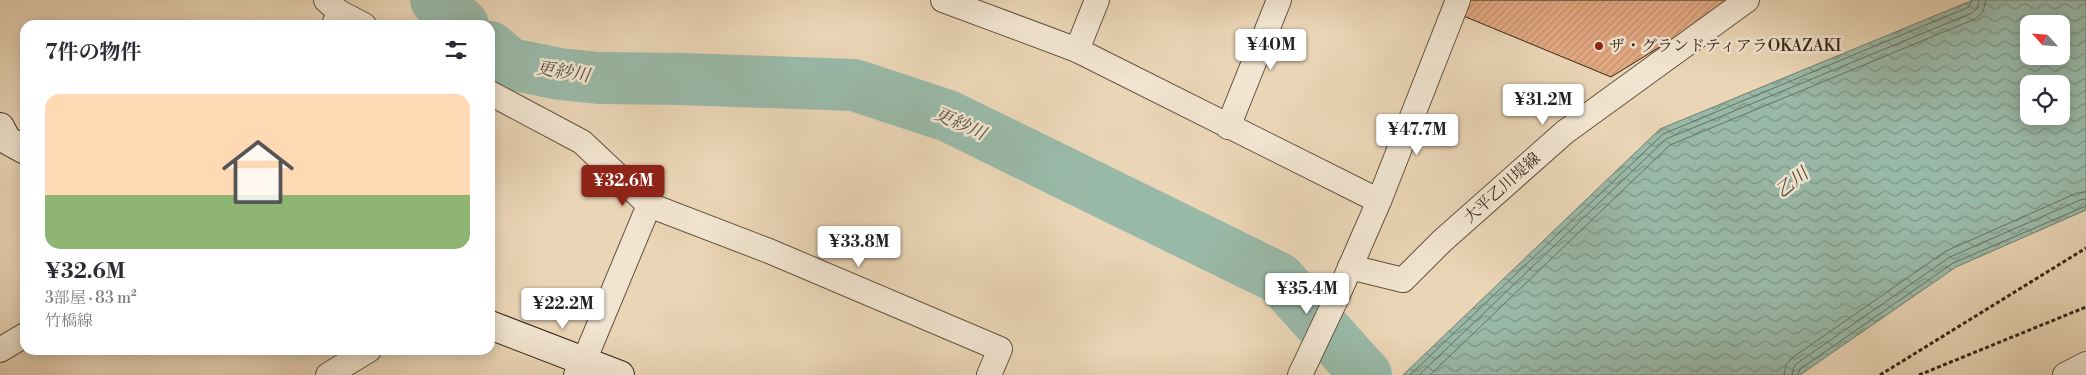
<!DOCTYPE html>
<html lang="ja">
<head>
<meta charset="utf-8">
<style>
	body { margin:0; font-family:"Libre Bodoni","Noto Serif JP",serif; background:#f2f2f3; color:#2b2b33; height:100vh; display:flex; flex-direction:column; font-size:19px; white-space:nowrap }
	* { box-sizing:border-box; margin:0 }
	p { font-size:16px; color:#7c7c81 }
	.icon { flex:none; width:28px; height:28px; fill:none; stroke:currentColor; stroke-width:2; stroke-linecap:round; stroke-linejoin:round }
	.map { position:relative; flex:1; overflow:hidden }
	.panel { position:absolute; left:20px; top:20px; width:475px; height:335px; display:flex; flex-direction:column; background:#fff; border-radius:15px; box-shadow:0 2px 12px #0003 }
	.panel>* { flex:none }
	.needle { width:32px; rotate:296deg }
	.buttons { position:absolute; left:2020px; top:15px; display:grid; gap:10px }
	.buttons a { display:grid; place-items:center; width:50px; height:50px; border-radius:10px; background:#fff; box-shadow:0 2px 12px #0003; font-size:25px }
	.price { position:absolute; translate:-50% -42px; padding:0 11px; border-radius:5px; background:#fff; color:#222; font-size:16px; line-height:32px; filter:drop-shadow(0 1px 2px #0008) }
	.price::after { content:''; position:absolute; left:50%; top:30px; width:15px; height:11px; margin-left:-8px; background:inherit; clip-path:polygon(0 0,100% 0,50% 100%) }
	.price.active { background:#8f2418; color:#fff }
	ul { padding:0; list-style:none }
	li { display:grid; align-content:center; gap:10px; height:265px; padding:0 25px }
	li span { display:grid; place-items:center; height:155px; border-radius:15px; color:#555 }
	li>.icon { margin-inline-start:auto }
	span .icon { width:90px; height:90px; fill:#fffc; stroke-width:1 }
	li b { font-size:21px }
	h2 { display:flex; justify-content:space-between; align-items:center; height:60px; padding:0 25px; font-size:21px }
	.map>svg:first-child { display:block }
	.water { fill:url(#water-waves); stroke:#727e6e; fill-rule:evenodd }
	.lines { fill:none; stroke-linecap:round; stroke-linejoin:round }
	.shore { stroke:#687060; stroke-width:1 }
	.river { stroke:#99b9a8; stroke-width:52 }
	.building { fill:url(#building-hatch); stroke:#372617 }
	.street-casing { stroke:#64523f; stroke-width:26 }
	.secondary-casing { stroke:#372617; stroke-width:30 }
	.path { stroke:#372617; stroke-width:3; stroke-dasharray:4 2.5; stroke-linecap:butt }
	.street { stroke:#f1e4d0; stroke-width:24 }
	.secondary { stroke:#f1e4d0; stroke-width:28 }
	.poi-dot { fill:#8f2418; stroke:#f1e4d0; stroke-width:2 }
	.labels { text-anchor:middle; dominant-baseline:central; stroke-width:5; stroke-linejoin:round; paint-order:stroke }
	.poi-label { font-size:16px; fill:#372617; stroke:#f1e4d0; text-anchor:start }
	.street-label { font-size:16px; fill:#372617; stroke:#f1e4d0 }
	.water-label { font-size:18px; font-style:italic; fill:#504b3b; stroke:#f1e4d0 }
</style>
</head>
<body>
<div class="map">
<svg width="2086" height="375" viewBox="0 0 2086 375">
	<defs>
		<pattern id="water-waves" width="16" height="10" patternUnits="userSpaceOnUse" patternTransform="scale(1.25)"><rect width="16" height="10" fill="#99b9a8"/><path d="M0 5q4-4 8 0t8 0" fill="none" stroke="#7e9688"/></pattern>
		<pattern id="building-hatch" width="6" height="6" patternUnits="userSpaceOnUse" patternTransform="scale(1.25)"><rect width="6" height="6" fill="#e2a983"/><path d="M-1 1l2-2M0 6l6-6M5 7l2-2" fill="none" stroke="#c29170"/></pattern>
	</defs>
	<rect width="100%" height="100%" fill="#ead5b6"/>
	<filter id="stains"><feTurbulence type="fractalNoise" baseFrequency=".004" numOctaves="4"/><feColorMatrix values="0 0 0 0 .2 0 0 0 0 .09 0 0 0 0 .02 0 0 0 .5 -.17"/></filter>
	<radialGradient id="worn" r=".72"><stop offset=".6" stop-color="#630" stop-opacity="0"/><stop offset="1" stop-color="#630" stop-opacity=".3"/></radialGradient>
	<path class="water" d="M1973,0H2086V210L1956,267L1800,375H1403L1660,129ZM2029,24H2061V56H2029ZM2029,84H2061V116H2029Z"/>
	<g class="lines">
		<g class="shore">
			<polyline points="1410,375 1663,134 1969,7 1972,0"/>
			<polyline points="1419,375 1666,139 1972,13 1977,8 1979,0"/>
			<polyline points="1430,375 1670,145 1975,19 1983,12 1986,0"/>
			<polyline points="1784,375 1786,365 1792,358 1946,251 2077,193 2086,192"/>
			<polyline points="1792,375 1793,369 1796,364 1950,257 2080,200 2086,199"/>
			<polyline points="1798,375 1800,369 1953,263 2086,206"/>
		</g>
		<g class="river">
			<polyline points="436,0 463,25"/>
			<polyline points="490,47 510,64 560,74 599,78 682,79 854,85 948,116 1279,278 1366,375"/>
		</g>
	</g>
	<polygon class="building" points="1467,0 1736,0 1611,77 1461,15"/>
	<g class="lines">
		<defs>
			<g id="street">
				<polyline points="326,0 339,12 334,25"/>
				<polyline points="943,0 1077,50 1379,201"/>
				<polyline points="339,12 364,25"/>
				<polyline points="1077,50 1097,0"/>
				<polyline points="490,93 582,142 649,205 584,361 576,375"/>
				<polyline points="1228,127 1279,0"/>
				<polyline points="649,205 769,251 1000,349 989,375"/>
				<polyline points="1350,267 1403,280 1442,241 1565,132 1747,0"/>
				<polyline points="0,350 25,335"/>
				<polyline points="328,375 369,350"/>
				<polyline points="1300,375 1338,295 1379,201 1458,0"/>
				<polyline points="2065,375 2086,364"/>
			</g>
			<g id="secondary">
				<polyline points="0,127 7,140 25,150"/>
				<polyline points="490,325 620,375"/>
			</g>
		</defs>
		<use href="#street" class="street-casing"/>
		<use href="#secondary" class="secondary-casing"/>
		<g class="path">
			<polyline points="1880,375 2086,248"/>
			<polyline points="1919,375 2086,307"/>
		</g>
		<use href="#street" class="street"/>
		<use href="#secondary" class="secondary"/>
	</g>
	<circle class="poi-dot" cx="1599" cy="46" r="5"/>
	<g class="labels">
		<g class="poi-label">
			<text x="1609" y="46">ザ・グランドティアラOKAZAKI</text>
		</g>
		<g class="street-label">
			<text transform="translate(1502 188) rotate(-42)">大平乙川堤線</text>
		</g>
		<g class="water-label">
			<text transform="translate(563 72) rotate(9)">更紗川</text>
			<text transform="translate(960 124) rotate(24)">更紗川</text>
			<text transform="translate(1792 183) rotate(-39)">乙川</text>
		</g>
	</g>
	<rect width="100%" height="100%" filter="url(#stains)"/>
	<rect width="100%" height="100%" fill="url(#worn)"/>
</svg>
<div class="buttons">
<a><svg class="needle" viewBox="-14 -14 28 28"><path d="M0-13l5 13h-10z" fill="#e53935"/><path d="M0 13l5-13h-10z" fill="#7c7c81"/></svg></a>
<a><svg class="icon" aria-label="locate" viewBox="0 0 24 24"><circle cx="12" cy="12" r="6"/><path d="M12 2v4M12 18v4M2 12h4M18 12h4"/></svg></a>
</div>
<b class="price" style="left:1271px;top:71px">¥40M</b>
<b class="price" style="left:1543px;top:126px">¥31.2M</b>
<b class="price" style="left:1417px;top:156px">¥47.7M</b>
<b class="price active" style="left:623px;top:207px">¥32.6M</b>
<b class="price" style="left:859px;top:268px">¥33.8M</b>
<b class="price" style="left:1307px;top:315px">¥35.4M</b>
<b class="price" style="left:563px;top:330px">¥22.2M</b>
<section class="panel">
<h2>7件の物件<svg class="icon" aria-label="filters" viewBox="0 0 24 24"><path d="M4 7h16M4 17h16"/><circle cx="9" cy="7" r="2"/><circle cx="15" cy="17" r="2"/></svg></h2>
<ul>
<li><span style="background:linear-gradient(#ffd9b3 65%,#8fb573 0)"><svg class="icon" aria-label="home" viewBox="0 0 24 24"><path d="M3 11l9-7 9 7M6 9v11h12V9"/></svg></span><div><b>¥32.6M</b><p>3部屋 · 83 m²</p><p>竹橋線</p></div></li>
</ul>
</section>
</div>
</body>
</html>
